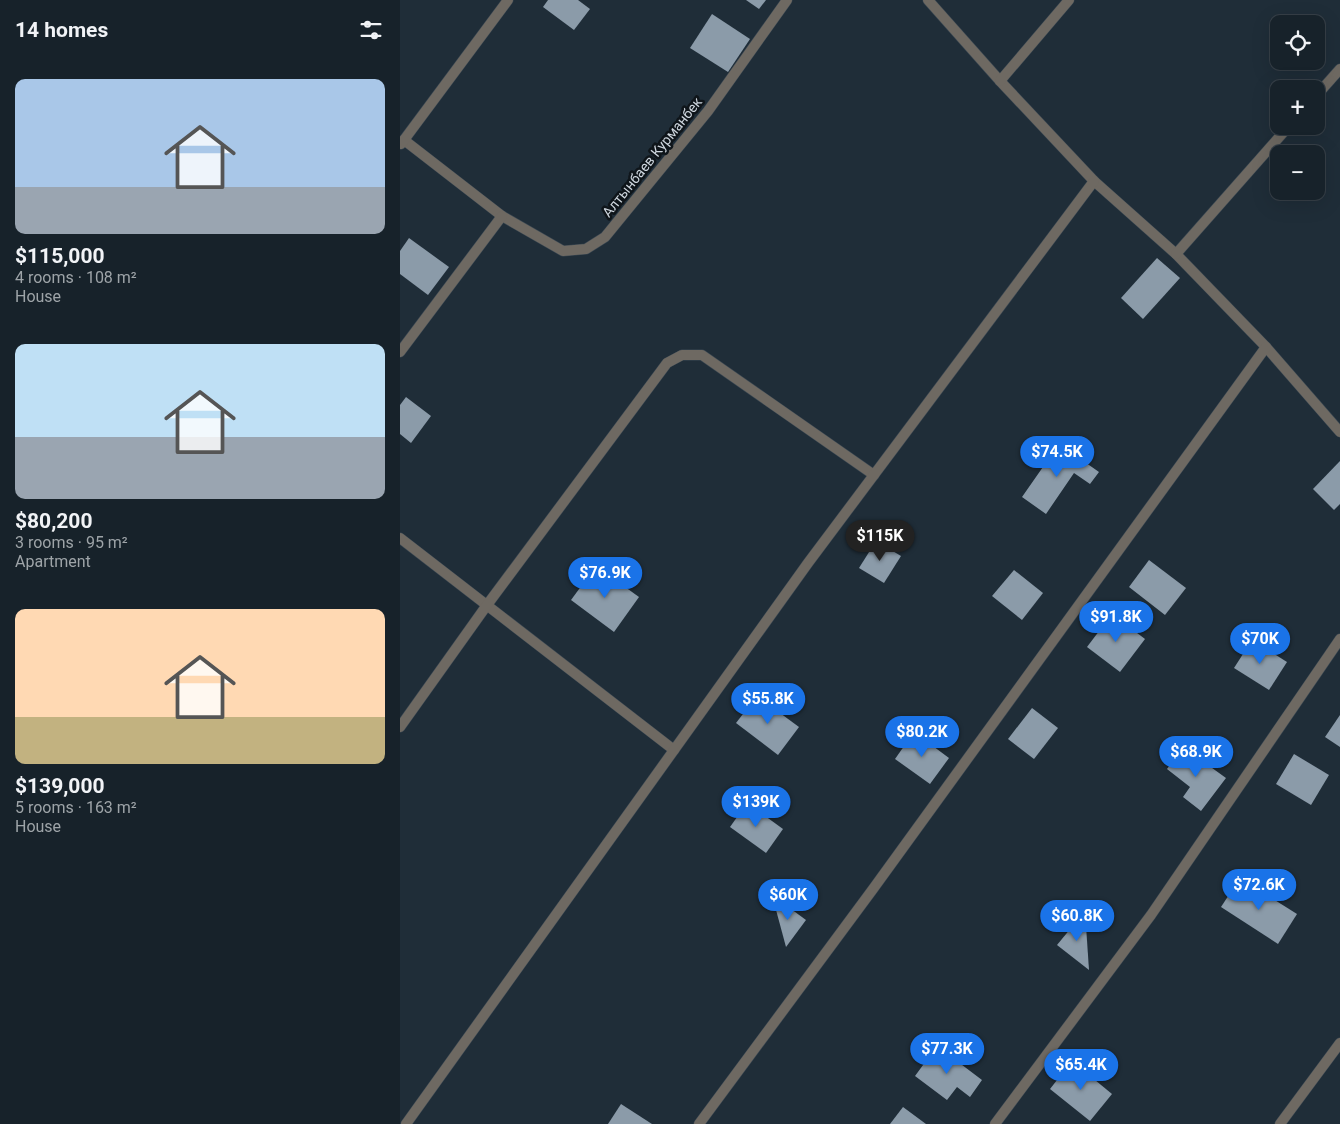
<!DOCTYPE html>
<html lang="en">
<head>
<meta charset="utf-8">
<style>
	body { margin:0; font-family:Roboto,sans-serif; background:#242f36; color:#f1f3f6; height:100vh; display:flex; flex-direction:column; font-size:19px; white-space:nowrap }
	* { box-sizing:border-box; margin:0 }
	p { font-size:16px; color:#9ea4a8 }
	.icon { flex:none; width:28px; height:28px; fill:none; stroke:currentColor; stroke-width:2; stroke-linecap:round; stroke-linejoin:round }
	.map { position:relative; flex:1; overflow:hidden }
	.details { display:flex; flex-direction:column; background:#17222a; width:400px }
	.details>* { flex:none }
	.controls { position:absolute; left:870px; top:15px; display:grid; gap:10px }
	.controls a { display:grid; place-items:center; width:55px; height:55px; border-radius:10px; background:#17222a; box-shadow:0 5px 20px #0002,0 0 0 1px #363f47; font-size:25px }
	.price { position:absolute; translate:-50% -42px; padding:0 11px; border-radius:18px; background:#1a73e8; color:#fff; font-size:16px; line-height:32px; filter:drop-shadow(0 1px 2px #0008) }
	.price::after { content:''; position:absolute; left:50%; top:30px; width:15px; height:11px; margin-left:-8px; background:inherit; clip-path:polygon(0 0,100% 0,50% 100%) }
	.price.selected { background:#222; color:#fff }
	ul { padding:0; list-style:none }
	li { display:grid; align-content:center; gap:10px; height:265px; padding:0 15px }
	li span { display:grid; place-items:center; height:155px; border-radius:10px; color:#555 }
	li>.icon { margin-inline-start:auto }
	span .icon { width:90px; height:90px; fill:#fffc; stroke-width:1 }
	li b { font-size:21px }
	h2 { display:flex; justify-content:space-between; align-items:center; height:60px; padding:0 15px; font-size:21px }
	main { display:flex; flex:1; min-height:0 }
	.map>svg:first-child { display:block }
	.building { fill:#8b9ba9 }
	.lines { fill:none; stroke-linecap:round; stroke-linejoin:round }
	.minor-casing { stroke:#3b4853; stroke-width:11 }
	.minor { stroke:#6e6962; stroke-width:10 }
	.labels { text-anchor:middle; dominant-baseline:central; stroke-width:5; stroke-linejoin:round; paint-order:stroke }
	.street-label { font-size:14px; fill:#cfd7df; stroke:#0f151a }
</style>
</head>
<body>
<main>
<section class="details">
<h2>14 homes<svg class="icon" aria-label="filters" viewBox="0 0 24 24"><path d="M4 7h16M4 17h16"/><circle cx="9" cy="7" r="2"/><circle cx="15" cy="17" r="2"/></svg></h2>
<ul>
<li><span style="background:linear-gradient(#a9c7e8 70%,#9aa5b1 0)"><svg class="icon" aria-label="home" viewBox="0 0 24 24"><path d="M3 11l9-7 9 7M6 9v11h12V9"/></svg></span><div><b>$115,000</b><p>4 rooms · 108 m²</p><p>House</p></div></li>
<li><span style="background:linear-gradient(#bfe0f5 60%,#9aa5b1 0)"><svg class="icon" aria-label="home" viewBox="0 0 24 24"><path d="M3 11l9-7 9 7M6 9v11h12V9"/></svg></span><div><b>$80,200</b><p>3 rooms · 95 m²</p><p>Apartment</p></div></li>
<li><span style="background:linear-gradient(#ffd9b3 70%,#c2b280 0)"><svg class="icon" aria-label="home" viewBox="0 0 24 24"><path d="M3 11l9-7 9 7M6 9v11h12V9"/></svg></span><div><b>$139,000</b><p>5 rooms · 163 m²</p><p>House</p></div></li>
</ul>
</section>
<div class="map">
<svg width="940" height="1124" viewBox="0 0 940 1124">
	<rect width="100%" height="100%" fill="#1f2d38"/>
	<g class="building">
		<polygon points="148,0 178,0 190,9 174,30 143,7"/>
		<polygon points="346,0 366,0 359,9"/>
		<polygon points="312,14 350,39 328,72 290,48"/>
		<polygon points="9,238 49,267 28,295 0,274 0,251"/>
		<polygon points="757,258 780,278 743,319 721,298"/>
		<polygon points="6,397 31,416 11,443 0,434 0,405"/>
		<polygon points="659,444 699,472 690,484 674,473 646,514 622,497"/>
		<polygon points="940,461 940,504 934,510 913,489"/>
		<polygon points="476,541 501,556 484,583 459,568"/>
		<polygon points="749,560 786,588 765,615 729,587"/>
		<polygon points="196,566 239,597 214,632 171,600"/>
		<polygon points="614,570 643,593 622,620 592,596"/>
		<polygon points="712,614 745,639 720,672 687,647"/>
		<polygon points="852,640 887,662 869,690 834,668"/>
		<polygon points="357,696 399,727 378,755 336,723"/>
		<polygon points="632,708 658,728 634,759 608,739"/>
		<polygon points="940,715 940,747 925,737"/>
		<polygon points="514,732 549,758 530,784 495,759"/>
		<polygon points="783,747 826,778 801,811 783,797 790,787 767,769"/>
		<polygon points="894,754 929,775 911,805 876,784"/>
		<polygon points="347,803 383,829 366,853 330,827"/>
		<polygon points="840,878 897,914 878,944 821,907"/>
		<polygon points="372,895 406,920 386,947"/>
		<polygon points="685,911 689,970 657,945"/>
		<polygon points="537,1046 582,1080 570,1097 557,1087 547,1100 515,1076"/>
		<polygon points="672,1061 712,1094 690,1121 650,1089"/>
		<polygon points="221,1104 252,1124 208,1124"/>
		<polygon points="503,1107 526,1124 490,1124"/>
	</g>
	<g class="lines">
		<defs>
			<g id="minor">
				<polyline points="528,0 600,81 694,181 776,254 866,347 940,432"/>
				<polyline points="600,81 669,0"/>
				<polyline points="916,96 940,69"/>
				<polyline points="4,140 102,216 163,251 186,249 205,237 308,111 387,0"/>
				<polyline points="1,144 108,0"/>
				<polyline points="776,254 889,126"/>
				<polyline points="0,352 102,216"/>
				<polyline points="0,538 274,750"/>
				<polyline points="0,727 87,605 267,363 282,355 302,355 474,475"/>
				<polyline points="6,1124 408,563 694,181"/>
				<polyline points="299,1124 473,889 866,347"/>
				<polyline points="595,1124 751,915 940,639"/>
				<polyline points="880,1124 940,1043"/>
			</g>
		</defs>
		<use href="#minor" class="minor-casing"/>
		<use href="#minor" class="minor"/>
	</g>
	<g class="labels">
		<g class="street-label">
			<text transform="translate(252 157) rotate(-51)">Алтынбаев Курманбек</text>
		</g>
	</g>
</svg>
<div class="controls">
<a><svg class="icon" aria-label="locate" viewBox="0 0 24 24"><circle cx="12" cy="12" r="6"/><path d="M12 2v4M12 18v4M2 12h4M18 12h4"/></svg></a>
<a>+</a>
<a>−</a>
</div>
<b class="price" style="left:657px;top:478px">$74.5K</b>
<b class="price selected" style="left:480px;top:562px">$115K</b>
<b class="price" style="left:205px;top:599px">$76.9K</b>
<b class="price" style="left:716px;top:643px">$91.8K</b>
<b class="price" style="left:860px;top:665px">$70K</b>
<b class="price" style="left:368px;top:725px">$55.8K</b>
<b class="price" style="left:522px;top:758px">$80.2K</b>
<b class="price" style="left:796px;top:778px">$68.9K</b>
<b class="price" style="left:356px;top:828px">$139K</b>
<b class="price" style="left:859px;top:911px">$72.6K</b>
<b class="price" style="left:388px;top:921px">$60K</b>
<b class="price" style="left:677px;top:942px">$60.8K</b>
<b class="price" style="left:547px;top:1075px">$77.3K</b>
<b class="price" style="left:681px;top:1091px">$65.4K</b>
</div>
</main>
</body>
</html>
